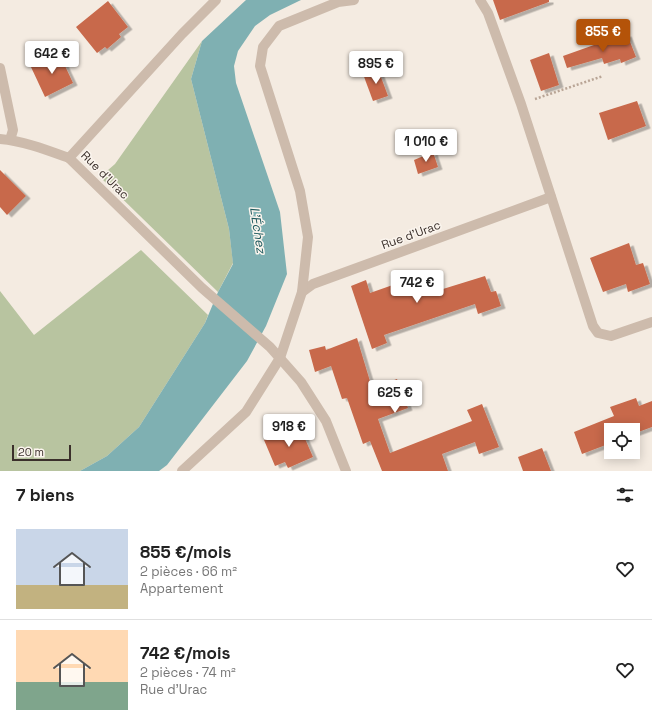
<!DOCTYPE html>
<html lang="fr">
<head>
<meta charset="utf-8">
<style>
	body { margin:0; font-family:"Space Grotesk",sans-serif; background:#f2f2f2; color:#222; height:100vh; display:flex; flex-direction:column; font-size:15px; white-space:nowrap }
	* { box-sizing:border-box; margin:0 }
	p { font-size:13px; color:#767676 }
	.icon { flex:none; width:22px; height:22px; fill:none; stroke:currentColor; stroke-width:2; stroke-linecap:round; stroke-linejoin:round }
	.map { position:relative; height:471px; overflow:hidden }
	.drawer { display:flex; flex-direction:column; background:#fff; flex:1 }
	.drawer>* { flex:none }
	.fabs { position:absolute; left:604px; top:423px; display:grid; gap:8px }
	.fabs a { display:grid; place-items:center; width:36px; height:36px; border-radius:0px; background:#fff; box-shadow:0 2px 10px #0003; font-size:20px }
	.scale { position:absolute; left:12px; bottom:10px; width:59px; box-sizing:border-box; padding-left:4px; border:2px solid #3b302b; border-top:0; font-size:11px; line-height:14px; white-space:nowrap; color:#3b302b; -webkit-text-stroke:3px #fbf5ee; paint-order:stroke }
	.price { position:absolute; translate:-50% -34px; padding:0 9px; border-radius:4px; background:#fff; color:#222; font-size:13px; line-height:26px; filter:drop-shadow(0 1px 2px #0008) }
	.price::after { content:''; position:absolute; left:50%; top:24px; width:12px; height:9px; margin-left:-6px; background:inherit; clip-path:polygon(0 0,100% 0,50% 100%) }
	.price.active { background:#b45309; color:#fff }
	ul { padding:0; list-style:none }
	li { display:flex; align-items:center; gap:12px; height:100px; padding:0 16px }
	li+li { border-top:1px solid #e0e0e0 }
	li span { display:grid; place-items:center; flex:none; width:112px; height:80px; border-radius:0px; color:#555 }
	li>.icon { margin-inline-start:auto }
	span .icon { width:48px; height:48px; fill:#fffc; stroke-width:1 }
	li b { font-size:17px }
	h2 { display:flex; justify-content:space-between; align-items:center; height:48px; padding:0 16px; font-size:17px }
	.map>svg:first-child { display:block }
	.green { fill:#b8c4a0 }
	.water { fill:#7fb0b2 }
	.building { fill:#c8694b; filter:url(#shadow) }
	.lines { fill:none; stroke-linecap:round; stroke-linejoin:round }
	.path { stroke:#b9a596; stroke-width:2.5; stroke-dasharray:2 2; stroke-linecap:butt }
	.minor { stroke:#cdbbac; stroke-width:10 }
	.labels { text-anchor:middle; dominant-baseline:central; stroke-width:3; stroke-linejoin:round; paint-order:stroke }
	.street-label { font-size:12px; fill:#3b302b; stroke:#fbf5ee }
	.water-label { font-size:13px; font-style:italic; fill:#1f5a5e; stroke:#fbf5ee }
</style>
</head>
<body>
<div class="map">
<svg width="652" height="471" viewBox="0 0 652 471">
	<defs>
		<filter id="shadow"><feDropShadow dx="4.5" dy="2.5" stdDeviation="0" flood-color="#0004"/></filter>
	</defs>
	<rect width="100%" height="100%" fill="#f4ebe1"/>
	<g class="green">
		<polygon points="202,41 191,79 229,229 233,263 218,292 100,177 115,164"/>
		<polygon points="141,250 208,315 205,323 139,427 107,456 80,471 0,471 0,291 34,335"/>
	</g>
	<polygon class="water" points="246,0 301,0 270,15 255,26 238,51 234,66 236,83 280,212 287,274 266,326 247,361 167,465 159,471 80,471 107,456 139,427 205,323 218,292 233,264 229,229 191,79 202,41"/>
	<g class="building">
		<polygon points="493,0 549,0 549,2 500,20"/>
		<polygon points="108,1 128,27 119,34 121,37 107,49 105,47 97,53 76,27"/>
		<polygon points="627,34 636,57 621,63 620,59 604,64 602,58 567,68 563,56 608,40 609,42"/>
		<polygon points="59,53 73,83 45,97 31,67"/>
		<polygon points="549,53 559,85 541,91 530,60"/>
		<polygon points="378,69 388,96 373,101 363,74"/>
		<polygon points="637,101 646,126 608,140 599,113"/>
		<polygon points="433,152 438,167 418,174 414,160"/>
		<polygon points="0,170 26,196 7,215 0,207"/>
		<polygon points="629,243 636,265 643,263 650,284 628,292 626,284 603,292 590,258"/>
		<polygon points="424,274 430,293 485,276 491,292 496,291 501,306 478,314 475,304 384,335 387,343 372,349 351,286 366,280 370,293"/>
		<polygon points="357,338 372,388 397,379 408,408 378,419 390,453 472,421 467,410 482,404 499,447 479,454 475,442 442,454 448,471 382,471 370,441 363,444 347,398 342,399 331,366 315,372 309,350 325,346 326,350"/>
		<polygon points="636,398 639,406 652,401 652,427 633,434 633,430 611,430 611,443 582,454 574,432 614,416 610,407"/>
		<polygon points="299,425 313,457 288,468 285,462 275,466 264,440"/>
		<polygon points="542,448 551,471 523,471 518,457"/>
	</g>
	<g class="lines">
		<polyline class="path" points="535,99 603,76"/>
		<g class="minor">
			<polyline points="480,0 488,13 521,104 593,326 598,333 611,336 652,322"/>
			<polyline points="0,68 13,130 10,140"/>
			<path d="M0,139C24,141 47,150 69,158L202,288L270,347L301,382L326,421L346,471"/>
			<polyline points="69,158 182,34 216,0"/>
			<polyline points="302,292 313,284 551,197"/>
			<polyline points="182,471 246,412 280,358 302,292 308,237 300,191 260,66 263,47 279,26 338,2 354,0"/>
		</g>
	</g>
	<g class="labels">
		<g class="street-label">
			<text transform="translate(105 175) rotate(45)">Rue d'Urac</text>
			<text transform="translate(411 235) rotate(-20)">Rue d'Urac</text>
		</g>
		<g class="water-label">
			<text transform="translate(258 230) rotate(81)">L'Échez</text>
		</g>
	</g>
</svg>
<div class="fabs">
<a><svg class="icon" aria-label="locate" viewBox="0 0 24 24"><circle cx="12" cy="12" r="6"/><path d="M12 2v4M12 18v4M2 12h4M18 12h4"/></svg></a>
</div>
<div class="scale">20 m</div>
<b class="price active" style="left:603px;top:53px">855 €</b>
<b class="price" style="left:52px;top:75px">642 €</b>
<b class="price" style="left:376px;top:85px">895 €</b>
<b class="price" style="left:426px;top:163px">1 010 €</b>
<b class="price" style="left:417px;top:304px">742 €</b>
<b class="price" style="left:395px;top:414px">625 €</b>
<b class="price" style="left:289px;top:448px">918 €</b>
</div>
<section class="drawer">
<h2>7 biens<svg class="icon" aria-label="filters" viewBox="0 0 24 24"><path d="M4 7h16M4 17h16"/><circle cx="9" cy="7" r="2"/><circle cx="15" cy="17" r="2"/></svg></h2>
<ul>
<li><span style="background:linear-gradient(#c9d6e8 70%,#c2b280 0)"><svg class="icon" aria-label="home" viewBox="0 0 24 24"><path d="M3 11l9-7 9 7M6 9v11h12V9"/></svg></span><div><b>855 €/mois</b><p>2 pièces · 66 m²</p><p>Appartement</p></div><svg class="icon" aria-label="heart" viewBox="0 0 24 24"><path d="M12 20l-8-8c-3-5 5-10 8-4 3-6 11-1 8 4z"/></svg></li>
<li><span style="background:linear-gradient(#ffd9b3 65%,#7fa58c 0)"><svg class="icon" aria-label="home" viewBox="0 0 24 24"><path d="M3 11l9-7 9 7M6 9v11h12V9"/></svg></span><div><b>742 €/mois</b><p>2 pièces · 74 m²</p><p>Rue d'Urac</p></div><svg class="icon" aria-label="heart" viewBox="0 0 24 24"><path d="M12 20l-8-8c-3-5 5-10 8-4 3-6 11-1 8 4z"/></svg></li>
</ul>
</section>
</body>
</html>
